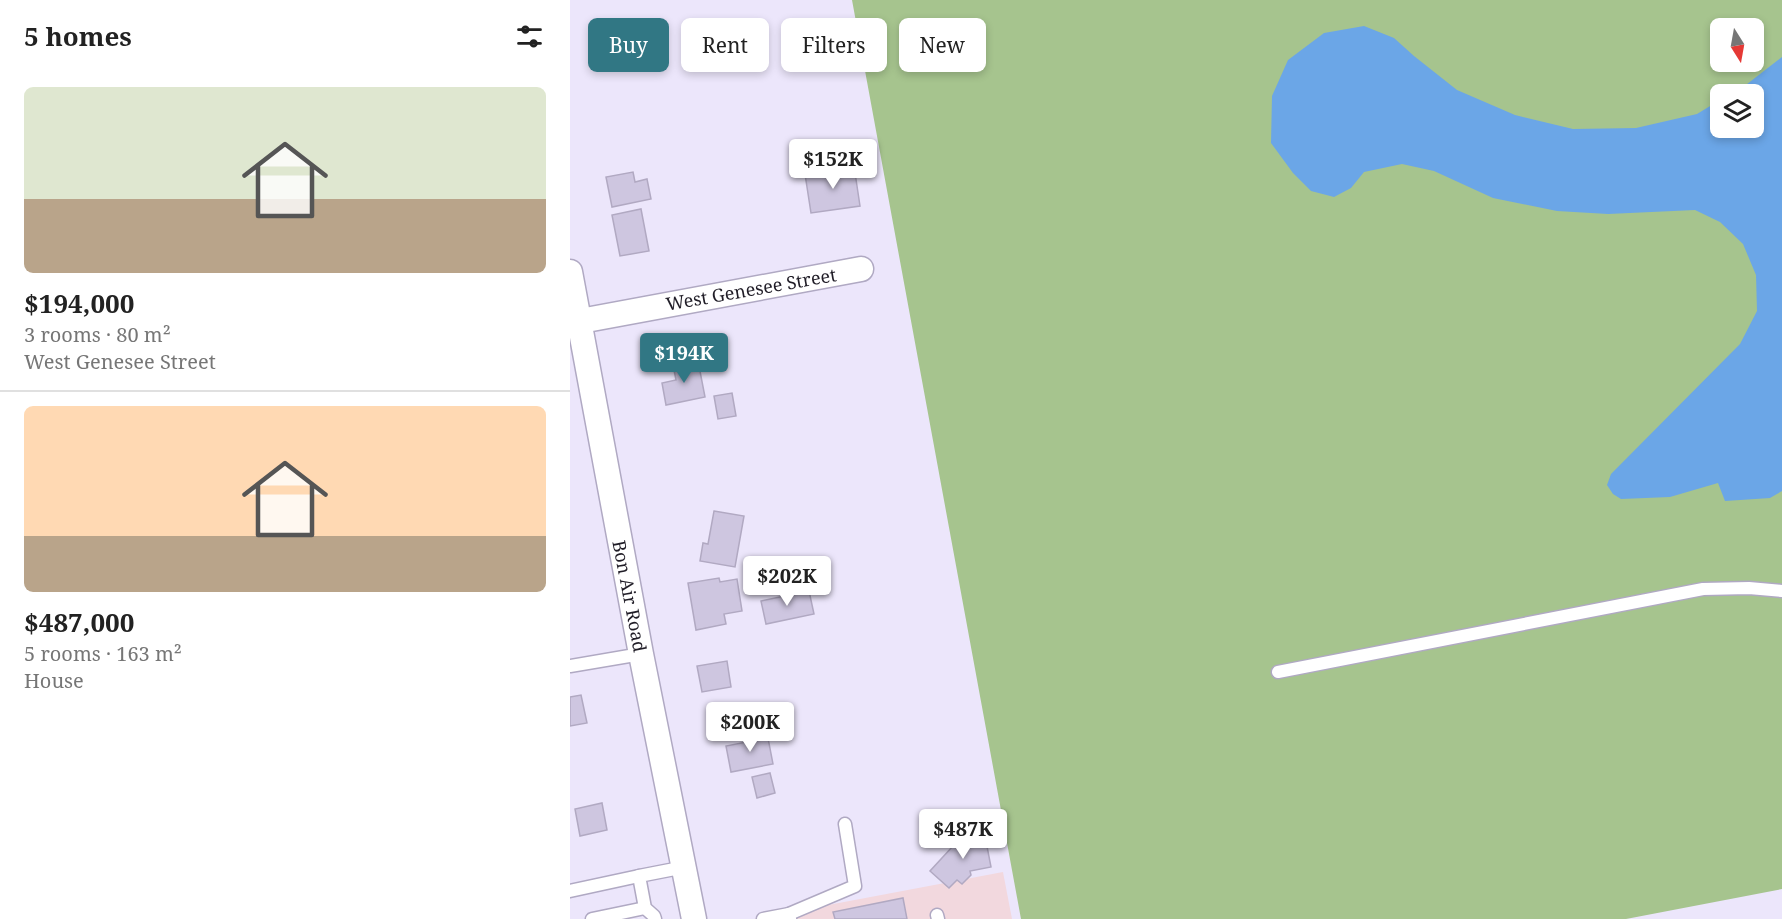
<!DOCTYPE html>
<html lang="en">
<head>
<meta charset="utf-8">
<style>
	body { margin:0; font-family:"Noto Serif",serif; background:#f6f6f6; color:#222; height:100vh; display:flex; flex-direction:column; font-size:22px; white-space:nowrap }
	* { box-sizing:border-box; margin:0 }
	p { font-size:20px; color:#767676 }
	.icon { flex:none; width:33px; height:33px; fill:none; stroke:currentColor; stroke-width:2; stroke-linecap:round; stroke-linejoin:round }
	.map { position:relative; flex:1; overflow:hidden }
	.side { display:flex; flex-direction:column; background:#fff; width:570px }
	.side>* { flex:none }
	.guide { position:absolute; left:18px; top:18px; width:570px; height:54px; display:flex; gap:12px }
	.needle { width:39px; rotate:169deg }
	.controls { position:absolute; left:1140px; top:18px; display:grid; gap:12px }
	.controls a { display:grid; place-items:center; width:54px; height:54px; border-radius:9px; background:#fff; box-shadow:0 3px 9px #0003; font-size:30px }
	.price { position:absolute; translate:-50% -51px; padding:0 14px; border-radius:6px; background:#fff; color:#222; font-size:20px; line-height:39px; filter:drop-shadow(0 2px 3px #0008) }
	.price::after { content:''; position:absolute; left:50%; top:36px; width:18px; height:14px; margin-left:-9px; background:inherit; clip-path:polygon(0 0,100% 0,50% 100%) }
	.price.active { background:#317784; color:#fff }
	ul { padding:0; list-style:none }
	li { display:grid; align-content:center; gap:12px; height:318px; padding:0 24px }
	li+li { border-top:2px solid #e0e0e0 }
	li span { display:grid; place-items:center; height:186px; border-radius:9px; color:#555 }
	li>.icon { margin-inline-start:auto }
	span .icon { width:108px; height:108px; fill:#fffc; stroke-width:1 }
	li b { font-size:26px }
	h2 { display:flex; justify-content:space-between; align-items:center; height:72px; padding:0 24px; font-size:26px }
	.pill { padding:0 21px; border-radius:9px; background:#fff; box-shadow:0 3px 9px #0003; font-size:21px; line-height:54px }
	.pill.active { background:#317784; color:#fff }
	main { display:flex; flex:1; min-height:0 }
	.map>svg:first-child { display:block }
	.commercial { fill:#f2d8de }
	.green { fill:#a6c48e; fill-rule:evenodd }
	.water { fill:#6ba6e7 }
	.building { fill:#cec6e0; stroke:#b1a9c2; stroke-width:1.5 }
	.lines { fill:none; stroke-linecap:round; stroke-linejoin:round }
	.service-casing { stroke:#b0a9c3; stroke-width:15 }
	.minor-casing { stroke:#b0a9c3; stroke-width:27 }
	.service { stroke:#fff; stroke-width:12 }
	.minor { stroke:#fff; stroke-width:24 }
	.labels { text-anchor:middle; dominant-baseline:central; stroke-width:5; stroke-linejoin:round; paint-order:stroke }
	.street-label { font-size:18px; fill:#201d27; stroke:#fff }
</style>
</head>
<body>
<main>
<section class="side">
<h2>5 homes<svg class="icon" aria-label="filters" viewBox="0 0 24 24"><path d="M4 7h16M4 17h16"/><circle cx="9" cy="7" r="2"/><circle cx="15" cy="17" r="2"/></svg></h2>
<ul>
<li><span style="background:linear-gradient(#dfe7d0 60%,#b9a48a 0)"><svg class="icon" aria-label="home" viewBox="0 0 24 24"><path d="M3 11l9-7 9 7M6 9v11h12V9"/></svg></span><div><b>$194,000</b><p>3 rooms · 80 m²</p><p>West Genesee Street</p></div></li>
<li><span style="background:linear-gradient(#ffd9b3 70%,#b9a48a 0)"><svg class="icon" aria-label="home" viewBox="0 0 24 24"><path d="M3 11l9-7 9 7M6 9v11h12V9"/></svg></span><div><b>$487,000</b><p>5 rooms · 163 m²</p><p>House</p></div></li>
</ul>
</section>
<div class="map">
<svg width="1212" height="919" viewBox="0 0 1212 919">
	<rect width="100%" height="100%" fill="#ece6fb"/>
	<polygon class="commercial" points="433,872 442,919 184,919"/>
	<path class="green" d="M282,0H1212V889L1056,919H451ZM1150,28H1184V62H1150ZM1150,94H1184V128H1150Z"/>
	<polygon class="water" points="794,26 824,38 844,56 887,90 945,115 1003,129 1066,128 1127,114 1150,100 1150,128 1184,128 1184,94 1161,94 1172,88 1212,57 1212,491 1200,498 1155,501 1148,483 1100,497 1051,499 1043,494 1037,485 1041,474 1170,344 1187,311 1186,275 1173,244 1150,222 1125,210 1038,214 987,211 923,198 864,171 832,164 794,172 781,188 764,197 741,191 723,173 701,143 702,96 718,60 754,33"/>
	<g class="building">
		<polygon points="284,166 290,206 241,213 235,174"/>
		<polygon points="63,172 65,182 77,179 81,199 42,207 36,177"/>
		<polygon points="71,209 79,251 50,256 42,215"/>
		<polygon points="128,361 135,397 96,405 92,383 106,380 103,365"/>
		<polygon points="162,393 166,416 148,419 144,396"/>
		<polygon points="144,511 174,516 165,567 130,561 133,543 138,544"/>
		<polygon points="149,578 150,582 167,579 172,611 154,614 156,624 126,630 118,583"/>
		<polygon points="239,591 244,614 196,624 191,601"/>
		<polygon points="157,661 161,687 132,692 127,666"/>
		<polygon points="11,695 17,723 0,726 0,697"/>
		<polygon points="197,733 203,764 161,772 156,746 177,742 176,736"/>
		<polygon points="200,773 205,793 187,798 182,777"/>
		<polygon points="32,803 37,830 10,836 5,809"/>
		<polygon points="395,833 398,835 405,835 407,833 411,837 415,836 421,867 400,871 401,875 392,884 387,880 379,888 360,871"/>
		<polygon points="333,898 337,919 265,919 263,912"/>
	</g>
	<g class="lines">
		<defs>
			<g id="service">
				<polyline points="0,666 71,654"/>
				<polyline points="708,672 1133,589 1179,588 1212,591"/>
				<polyline points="0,891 69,876"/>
				<polyline points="219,914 285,886 275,824"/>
				<polyline points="367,915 368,919"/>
				<polyline points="22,919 75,908"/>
				<polyline points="85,919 84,916 75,908 69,876 115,867"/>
				<polyline points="193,919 219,914 220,919"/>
			</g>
			<g id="minor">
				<polyline points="0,272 71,654 124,919"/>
				<polyline points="0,323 291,269"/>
			</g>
		</defs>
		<use href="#service" class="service-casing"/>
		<use href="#minor" class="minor-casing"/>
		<use href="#service" class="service"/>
		<use href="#minor" class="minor"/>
	</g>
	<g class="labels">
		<g class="street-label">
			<text transform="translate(181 289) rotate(-10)">West Genesee Street</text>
			<text transform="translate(60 596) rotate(79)">Bon Air Road</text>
		</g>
	</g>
</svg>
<div class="controls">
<a><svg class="needle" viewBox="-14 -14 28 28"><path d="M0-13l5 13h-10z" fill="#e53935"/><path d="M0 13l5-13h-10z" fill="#767676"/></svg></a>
<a><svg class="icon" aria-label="layers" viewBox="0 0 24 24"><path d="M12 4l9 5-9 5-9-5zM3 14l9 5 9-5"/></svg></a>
</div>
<b class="price" style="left:263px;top:190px">$152K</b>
<b class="price active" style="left:114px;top:384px">$194K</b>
<b class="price" style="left:217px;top:607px">$202K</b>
<b class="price" style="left:180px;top:753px">$200K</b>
<b class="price" style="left:393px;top:860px">$487K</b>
<div class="guide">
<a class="pill active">Buy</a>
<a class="pill">Rent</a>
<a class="pill">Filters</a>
<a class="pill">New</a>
</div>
</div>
</main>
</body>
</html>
